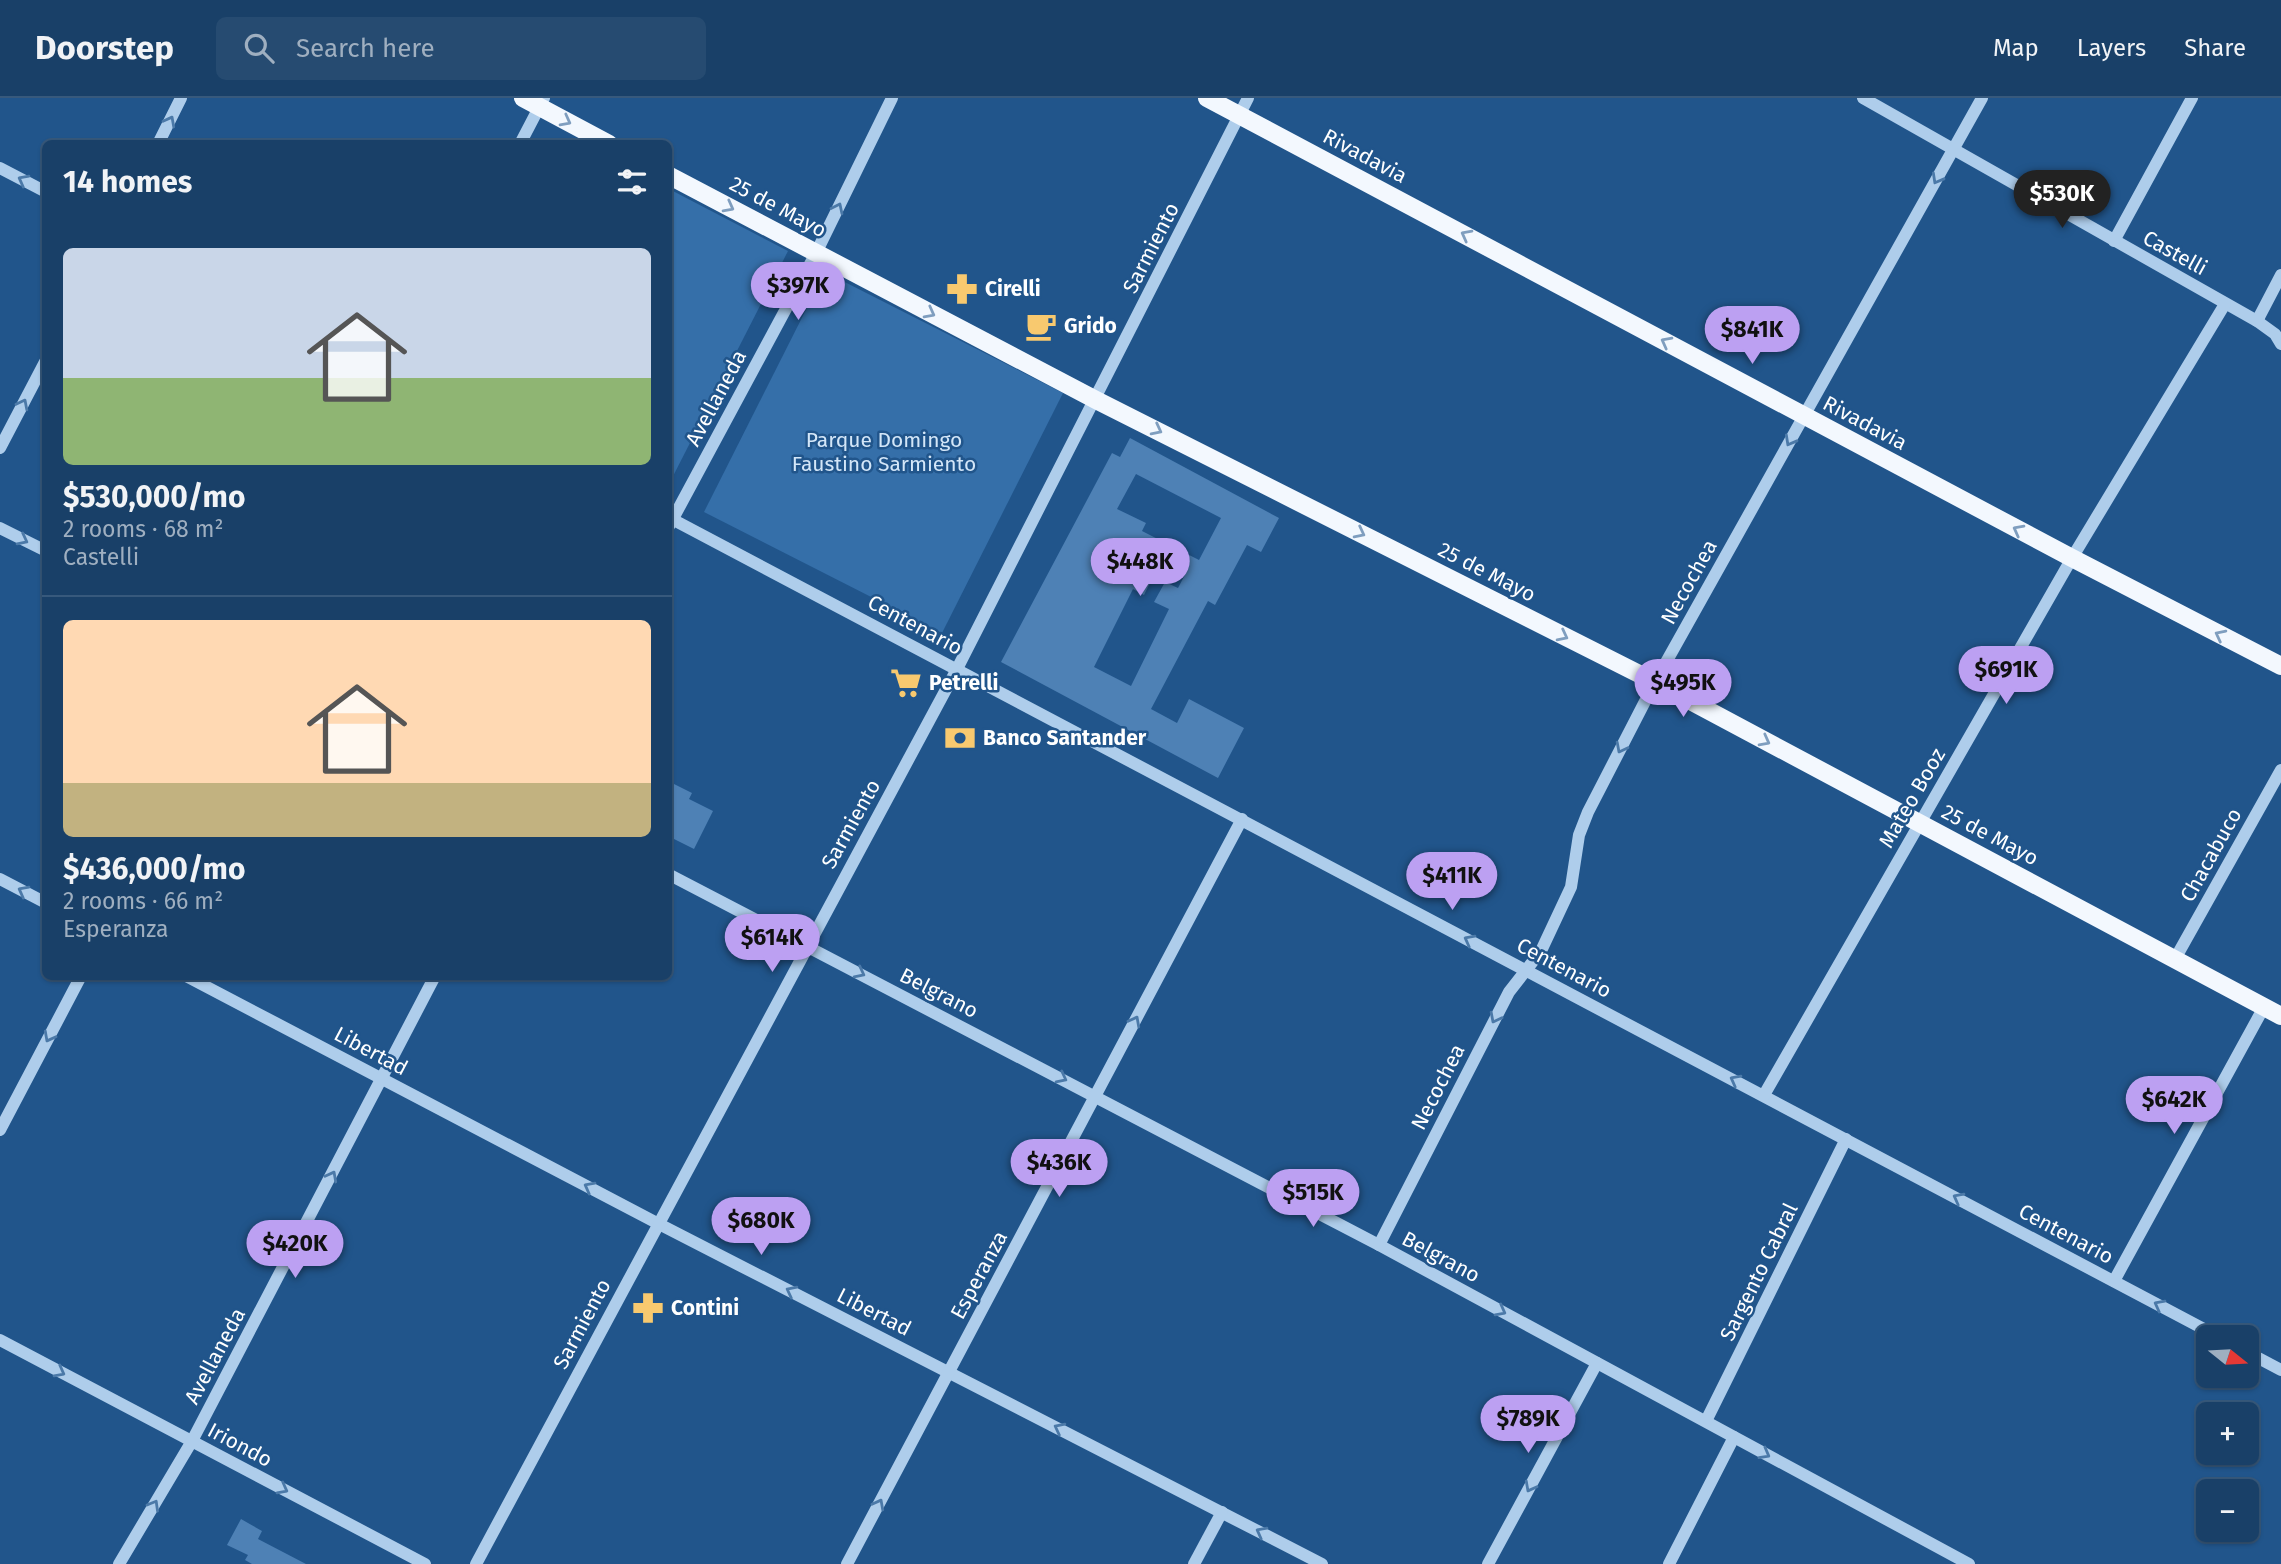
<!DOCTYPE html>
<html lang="en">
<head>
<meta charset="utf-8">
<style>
	body { margin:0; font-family:"Fira Sans",sans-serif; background:#264b71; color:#f1f3f6; height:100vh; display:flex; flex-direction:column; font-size:26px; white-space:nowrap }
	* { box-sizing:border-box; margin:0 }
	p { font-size:23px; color:#9fafc0 }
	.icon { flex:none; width:38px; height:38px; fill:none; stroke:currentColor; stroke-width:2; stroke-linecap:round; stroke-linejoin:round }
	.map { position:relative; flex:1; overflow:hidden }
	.panel { position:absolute; left:42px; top:42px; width:630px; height:840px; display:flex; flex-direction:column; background:#194068; border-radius:10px; box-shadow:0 2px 5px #0004,0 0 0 2px #37597c }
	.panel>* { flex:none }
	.needle { width:46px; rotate:108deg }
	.controls { position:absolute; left:2196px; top:1227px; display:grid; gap:14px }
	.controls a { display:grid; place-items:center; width:63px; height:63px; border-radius:10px; background:#194068; box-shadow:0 2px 5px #0004,0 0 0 2px #37597c; font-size:35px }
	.price { position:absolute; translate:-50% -60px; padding:0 16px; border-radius:24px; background:#bca0f2; color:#111; font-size:23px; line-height:46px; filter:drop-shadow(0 2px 4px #0008) }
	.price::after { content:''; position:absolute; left:50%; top:42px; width:21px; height:16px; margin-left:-10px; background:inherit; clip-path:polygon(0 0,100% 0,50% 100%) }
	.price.active { background:#222; color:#fff }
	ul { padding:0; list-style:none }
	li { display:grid; align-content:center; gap:14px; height:371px; padding:0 21px }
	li+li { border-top:2px solid #37597c }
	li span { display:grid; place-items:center; height:217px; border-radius:10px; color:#555 }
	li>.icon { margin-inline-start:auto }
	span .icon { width:126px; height:126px; fill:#fffc; stroke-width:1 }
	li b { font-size:30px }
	h2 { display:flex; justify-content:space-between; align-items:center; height:84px; padding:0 21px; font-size:30px }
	header { display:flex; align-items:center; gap:42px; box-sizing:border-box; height:98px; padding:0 35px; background:#194068; border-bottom:2px solid #37597c }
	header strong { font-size:33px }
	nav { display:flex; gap:38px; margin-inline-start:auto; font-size:24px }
	.search { width:490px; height:63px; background:#264b71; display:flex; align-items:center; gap:18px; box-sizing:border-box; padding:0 24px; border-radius:10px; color:#9fafc0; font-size:26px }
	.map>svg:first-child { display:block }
	.green { fill:#356fa9 }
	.building { fill:#4e81b5; fill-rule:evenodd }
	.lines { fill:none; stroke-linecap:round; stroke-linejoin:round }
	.minor { stroke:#aecdeb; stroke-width:12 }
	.major { stroke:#f3f8fe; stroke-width:18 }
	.oneway { stroke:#4b79a8 }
	.oneway2 { stroke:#7f9ebf }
	.labels { text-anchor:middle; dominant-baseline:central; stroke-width:5; stroke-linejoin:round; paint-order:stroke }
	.street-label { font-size:21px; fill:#fff; stroke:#21558b }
	.poi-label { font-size:21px; font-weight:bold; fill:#fff; stroke:#21558b; text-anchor:start }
	.park-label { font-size:21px; fill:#d3e6f8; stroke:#21558b }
</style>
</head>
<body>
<header>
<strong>Doorstep</strong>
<div class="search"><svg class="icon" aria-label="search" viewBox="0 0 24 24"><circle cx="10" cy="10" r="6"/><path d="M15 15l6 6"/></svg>Search here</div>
<nav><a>Map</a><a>Layers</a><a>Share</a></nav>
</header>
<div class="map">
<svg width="2281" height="1466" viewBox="0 0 2281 1466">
	<rect width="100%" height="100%" fill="#21558b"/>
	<g class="green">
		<polygon points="669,91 788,153 669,386"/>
		<polygon points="825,174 1063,295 942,535 704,414"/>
	</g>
	<g class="building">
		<path d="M1130,340L1279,420L1261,454L1247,447L1215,507L1208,503L1151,611L1177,625L1189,601L1244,630L1218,680L1001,564L1112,355L1120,359ZM1136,376L1221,420L1199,462L1142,433L1146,425L1117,411ZM1163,459L1188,471L1178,490L1165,484L1154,504L1169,511L1131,588L1094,569L1133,491L1144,497Z"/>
		<polygon points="668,683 692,695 689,701 713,713 694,751 668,738"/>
		<polygon points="241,1421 262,1433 258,1441 306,1466 252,1466 245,1462 248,1457 227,1447"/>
	</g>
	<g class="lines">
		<g class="minor">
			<polyline points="1863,0 2257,223 2275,236 2281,246"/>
			<polyline points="158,46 181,0"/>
			<polyline points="520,46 544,0"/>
			<polyline points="0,70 46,94"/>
			<polyline points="2114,143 2192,0"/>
			<polyline points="2257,223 2281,177"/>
			<polyline points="0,350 46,262"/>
			<polyline points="668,419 2219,1239"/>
			<polyline points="0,430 46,453"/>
			<polyline points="668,430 816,155 892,0"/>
			<polyline points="668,776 1379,1147 1969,1466"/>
			<polyline points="0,781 46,805"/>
			<polyline points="2175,861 2281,672"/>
			<polyline points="186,878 657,1125 1322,1466"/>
			<polyline points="1764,997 2072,460 2225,206"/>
			<polyline points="0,1032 81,878"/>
			<polyline points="1379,1147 1509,894 1541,853 1571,789 1579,737 1588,714 1655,584 1982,0"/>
			<polyline points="2114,1183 2264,909"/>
			<polyline points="0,1242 425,1466"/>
			<polyline points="2247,1254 2281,1272"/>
			<polyline points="1706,1323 1846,1041"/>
			<polyline points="119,1466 192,1343 435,878"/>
			<polyline points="476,1466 957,571 1248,0"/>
			<polyline points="847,1466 1242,721"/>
			<polyline points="1194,1466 1222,1414"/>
			<polyline points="1488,1466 1597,1265"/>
			<polyline points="1669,1466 1734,1339"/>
		</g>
		<g class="major">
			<polyline points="523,0 609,46"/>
			<polyline points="1207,0 2072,460 2281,568"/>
			<polyline points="668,77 1096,302 1655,584 2281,918"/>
		</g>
	</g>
	<defs><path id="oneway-chevron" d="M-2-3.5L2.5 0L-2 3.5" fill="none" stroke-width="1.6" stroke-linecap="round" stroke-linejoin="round" transform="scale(1.75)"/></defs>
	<g class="oneway">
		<use href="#oneway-chevron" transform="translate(170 23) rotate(-62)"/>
		<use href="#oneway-chevron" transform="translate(1937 81) rotate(119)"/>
		<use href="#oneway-chevron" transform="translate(23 82) rotate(-152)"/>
		<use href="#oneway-chevron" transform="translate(838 110) rotate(-64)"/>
		<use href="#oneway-chevron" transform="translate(23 306) rotate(-63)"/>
		<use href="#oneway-chevron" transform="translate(1790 343) rotate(119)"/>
		<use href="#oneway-chevron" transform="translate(23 442) rotate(27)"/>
		<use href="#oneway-chevron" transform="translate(1621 650) rotate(117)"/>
		<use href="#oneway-chevron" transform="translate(23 793) rotate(-152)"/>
		<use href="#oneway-chevron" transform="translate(1469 842) rotate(-152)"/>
		<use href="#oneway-chevron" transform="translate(860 875) rotate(27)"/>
		<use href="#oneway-chevron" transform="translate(1495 920) rotate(117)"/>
		<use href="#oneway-chevron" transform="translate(1135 923) rotate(-62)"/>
		<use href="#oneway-chevron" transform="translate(49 939) rotate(118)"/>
		<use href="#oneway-chevron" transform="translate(1062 980) rotate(27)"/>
		<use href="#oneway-chevron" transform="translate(1735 982) rotate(-152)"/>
		<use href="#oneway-chevron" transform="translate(332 1078) rotate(-62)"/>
		<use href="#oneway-chevron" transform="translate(589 1089) rotate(-152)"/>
		<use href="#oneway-chevron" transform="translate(1958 1100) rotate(-152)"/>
		<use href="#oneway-chevron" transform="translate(791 1193) rotate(-153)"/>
		<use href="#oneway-chevron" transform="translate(2159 1207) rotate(-152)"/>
		<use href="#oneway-chevron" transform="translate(1501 1213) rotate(28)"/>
		<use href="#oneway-chevron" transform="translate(60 1274) rotate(28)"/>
		<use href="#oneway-chevron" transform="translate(1059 1330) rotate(-153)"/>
		<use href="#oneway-chevron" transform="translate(1765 1356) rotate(29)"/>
		<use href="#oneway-chevron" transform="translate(1530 1389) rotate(118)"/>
		<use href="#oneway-chevron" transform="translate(283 1391) rotate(28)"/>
		<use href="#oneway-chevron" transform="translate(879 1406) rotate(-62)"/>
		<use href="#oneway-chevron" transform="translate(154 1407) rotate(-60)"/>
		<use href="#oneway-chevron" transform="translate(1261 1434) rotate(-152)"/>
	</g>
	<g class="oneway2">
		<use href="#oneway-chevron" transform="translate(566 23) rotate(28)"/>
		<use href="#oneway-chevron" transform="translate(729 109) rotate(28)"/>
		<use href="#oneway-chevron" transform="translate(1466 137) rotate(-152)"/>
		<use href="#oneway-chevron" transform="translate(930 215) rotate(28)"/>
		<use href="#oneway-chevron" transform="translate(1666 244) rotate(-152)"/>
		<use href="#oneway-chevron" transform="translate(1157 332) rotate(27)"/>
		<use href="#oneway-chevron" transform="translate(2018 432) rotate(-152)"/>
		<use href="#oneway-chevron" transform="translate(1360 435) rotate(27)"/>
		<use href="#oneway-chevron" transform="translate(2220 537) rotate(-153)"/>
		<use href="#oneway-chevron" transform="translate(1563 538) rotate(27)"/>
		<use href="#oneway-chevron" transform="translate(1765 643) rotate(28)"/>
	</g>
	<defs>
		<symbol id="pharmacy-bare" viewBox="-9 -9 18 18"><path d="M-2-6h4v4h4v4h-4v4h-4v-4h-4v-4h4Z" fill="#f8c96f" stroke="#21558b" stroke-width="2.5" paint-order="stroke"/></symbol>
		<symbol id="cafe-bare" viewBox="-9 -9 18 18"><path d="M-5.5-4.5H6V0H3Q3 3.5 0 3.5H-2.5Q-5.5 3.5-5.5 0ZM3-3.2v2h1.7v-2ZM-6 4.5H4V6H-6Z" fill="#f8c96f" stroke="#21558b" stroke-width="2.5" paint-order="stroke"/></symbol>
		<symbol id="supermarket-bare" viewBox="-9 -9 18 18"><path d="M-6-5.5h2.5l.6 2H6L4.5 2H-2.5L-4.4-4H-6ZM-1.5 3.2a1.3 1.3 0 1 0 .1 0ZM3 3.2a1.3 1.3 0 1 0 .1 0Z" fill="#f8c96f" stroke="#21558b" stroke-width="2.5" paint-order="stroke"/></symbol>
		<symbol id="bank-bare" viewBox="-9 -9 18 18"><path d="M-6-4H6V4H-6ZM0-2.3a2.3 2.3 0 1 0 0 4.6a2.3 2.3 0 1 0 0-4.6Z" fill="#f8c96f" stroke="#21558b" stroke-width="2.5" paint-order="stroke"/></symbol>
	</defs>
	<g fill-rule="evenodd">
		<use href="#pharmacy-bare" x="940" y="169" width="44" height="44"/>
		<use href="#cafe-bare" x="1019" y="206" width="44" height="44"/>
		<use href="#supermarket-bare" x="884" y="563" width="44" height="44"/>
		<use href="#bank-bare" x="938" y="618" width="44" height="44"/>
		<use href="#pharmacy-bare" x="626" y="1188" width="44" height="44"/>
	</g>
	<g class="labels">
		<g class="street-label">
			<text transform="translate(1365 58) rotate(28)">Rivadavia</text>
			<text transform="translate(778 109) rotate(28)">25 de Mayo</text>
			<text transform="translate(1151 150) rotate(-63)">Sarmiento</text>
			<text transform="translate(2175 155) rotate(29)">Castelli</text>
			<text transform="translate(716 300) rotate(-62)">Avellaneda</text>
			<text transform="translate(1865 325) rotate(28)">Rivadavia</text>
			<text transform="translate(1487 474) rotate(27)">25 de Mayo</text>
			<text transform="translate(1689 484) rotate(-61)">Necochea</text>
			<text transform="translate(915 527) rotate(28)">Centenario</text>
			<text transform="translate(1912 700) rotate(-60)">Mateo Booz</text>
			<text transform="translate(851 726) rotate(-61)">Sarmiento</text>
			<text transform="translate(1990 737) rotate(28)">25 de Mayo</text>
			<text transform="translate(2211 757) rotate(-61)">Chacabuco</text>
			<text transform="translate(1564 870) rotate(28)">Centenario</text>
			<text transform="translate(939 895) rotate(27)">Belgrano</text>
			<text transform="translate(371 953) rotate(28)">Libertad</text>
			<text transform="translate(1438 989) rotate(-63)">Necochea</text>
			<text transform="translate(2066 1136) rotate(28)">Centenario</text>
			<text transform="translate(1441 1159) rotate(28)">Belgrano</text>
			<text transform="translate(1759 1174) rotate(-64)">Sargento Cabral</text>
			<text transform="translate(979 1177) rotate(-62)">Esperanza</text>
			<text transform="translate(874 1214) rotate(27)">Libertad</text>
			<text transform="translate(582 1226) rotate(-62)">Sarmiento</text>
			<text transform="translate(215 1258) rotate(-62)">Avellaneda</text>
			<text transform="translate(240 1347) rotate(28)">Iriondo</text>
		</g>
		<g class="poi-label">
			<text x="985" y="191">Cirelli</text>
			<text x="1064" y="228">Grido</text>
			<text x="929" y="585">Petrelli</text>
			<text x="983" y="640">Banco Santander</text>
			<text x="671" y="1210">Contini</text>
		</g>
		<g class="park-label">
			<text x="884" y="342">Parque Domingo<tspan x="884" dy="24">Faustino Sarmiento</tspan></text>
		</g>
	</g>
</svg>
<div class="controls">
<a><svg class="needle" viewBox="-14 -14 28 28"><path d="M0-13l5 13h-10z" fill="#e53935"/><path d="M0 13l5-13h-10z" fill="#9fafc0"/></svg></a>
<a>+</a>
<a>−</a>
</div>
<b class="price active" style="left:2062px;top:132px">$530K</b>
<b class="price" style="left:798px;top:224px">$397K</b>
<b class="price" style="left:1752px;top:268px">$841K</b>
<b class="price" style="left:1140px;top:500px">$448K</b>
<b class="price" style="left:2006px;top:608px">$691K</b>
<b class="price" style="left:1683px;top:621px">$495K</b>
<b class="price" style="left:1452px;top:814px">$411K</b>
<b class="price" style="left:772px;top:876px">$614K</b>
<b class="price" style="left:2174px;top:1038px">$642K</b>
<b class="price" style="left:1059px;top:1101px">$436K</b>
<b class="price" style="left:1313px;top:1131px">$515K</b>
<b class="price" style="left:761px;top:1159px">$680K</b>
<b class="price" style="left:295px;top:1182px">$420K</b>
<b class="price" style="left:1528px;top:1357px">$789K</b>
<section class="panel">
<h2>14 homes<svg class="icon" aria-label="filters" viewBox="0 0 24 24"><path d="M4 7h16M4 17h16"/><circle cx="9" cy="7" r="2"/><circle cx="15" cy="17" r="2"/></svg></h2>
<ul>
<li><span style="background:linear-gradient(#c9d6e8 60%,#8fb573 0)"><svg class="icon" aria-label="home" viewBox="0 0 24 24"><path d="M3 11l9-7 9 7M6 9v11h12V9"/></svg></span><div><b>$530,000/mo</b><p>2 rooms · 68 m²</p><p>Castelli</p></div></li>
<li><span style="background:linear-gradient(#ffd9b3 75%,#c2b280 0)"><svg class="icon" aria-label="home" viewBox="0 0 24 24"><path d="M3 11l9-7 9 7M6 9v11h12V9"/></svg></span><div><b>$436,000/mo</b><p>2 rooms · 66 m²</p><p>Esperanza</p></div></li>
</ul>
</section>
</div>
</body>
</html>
